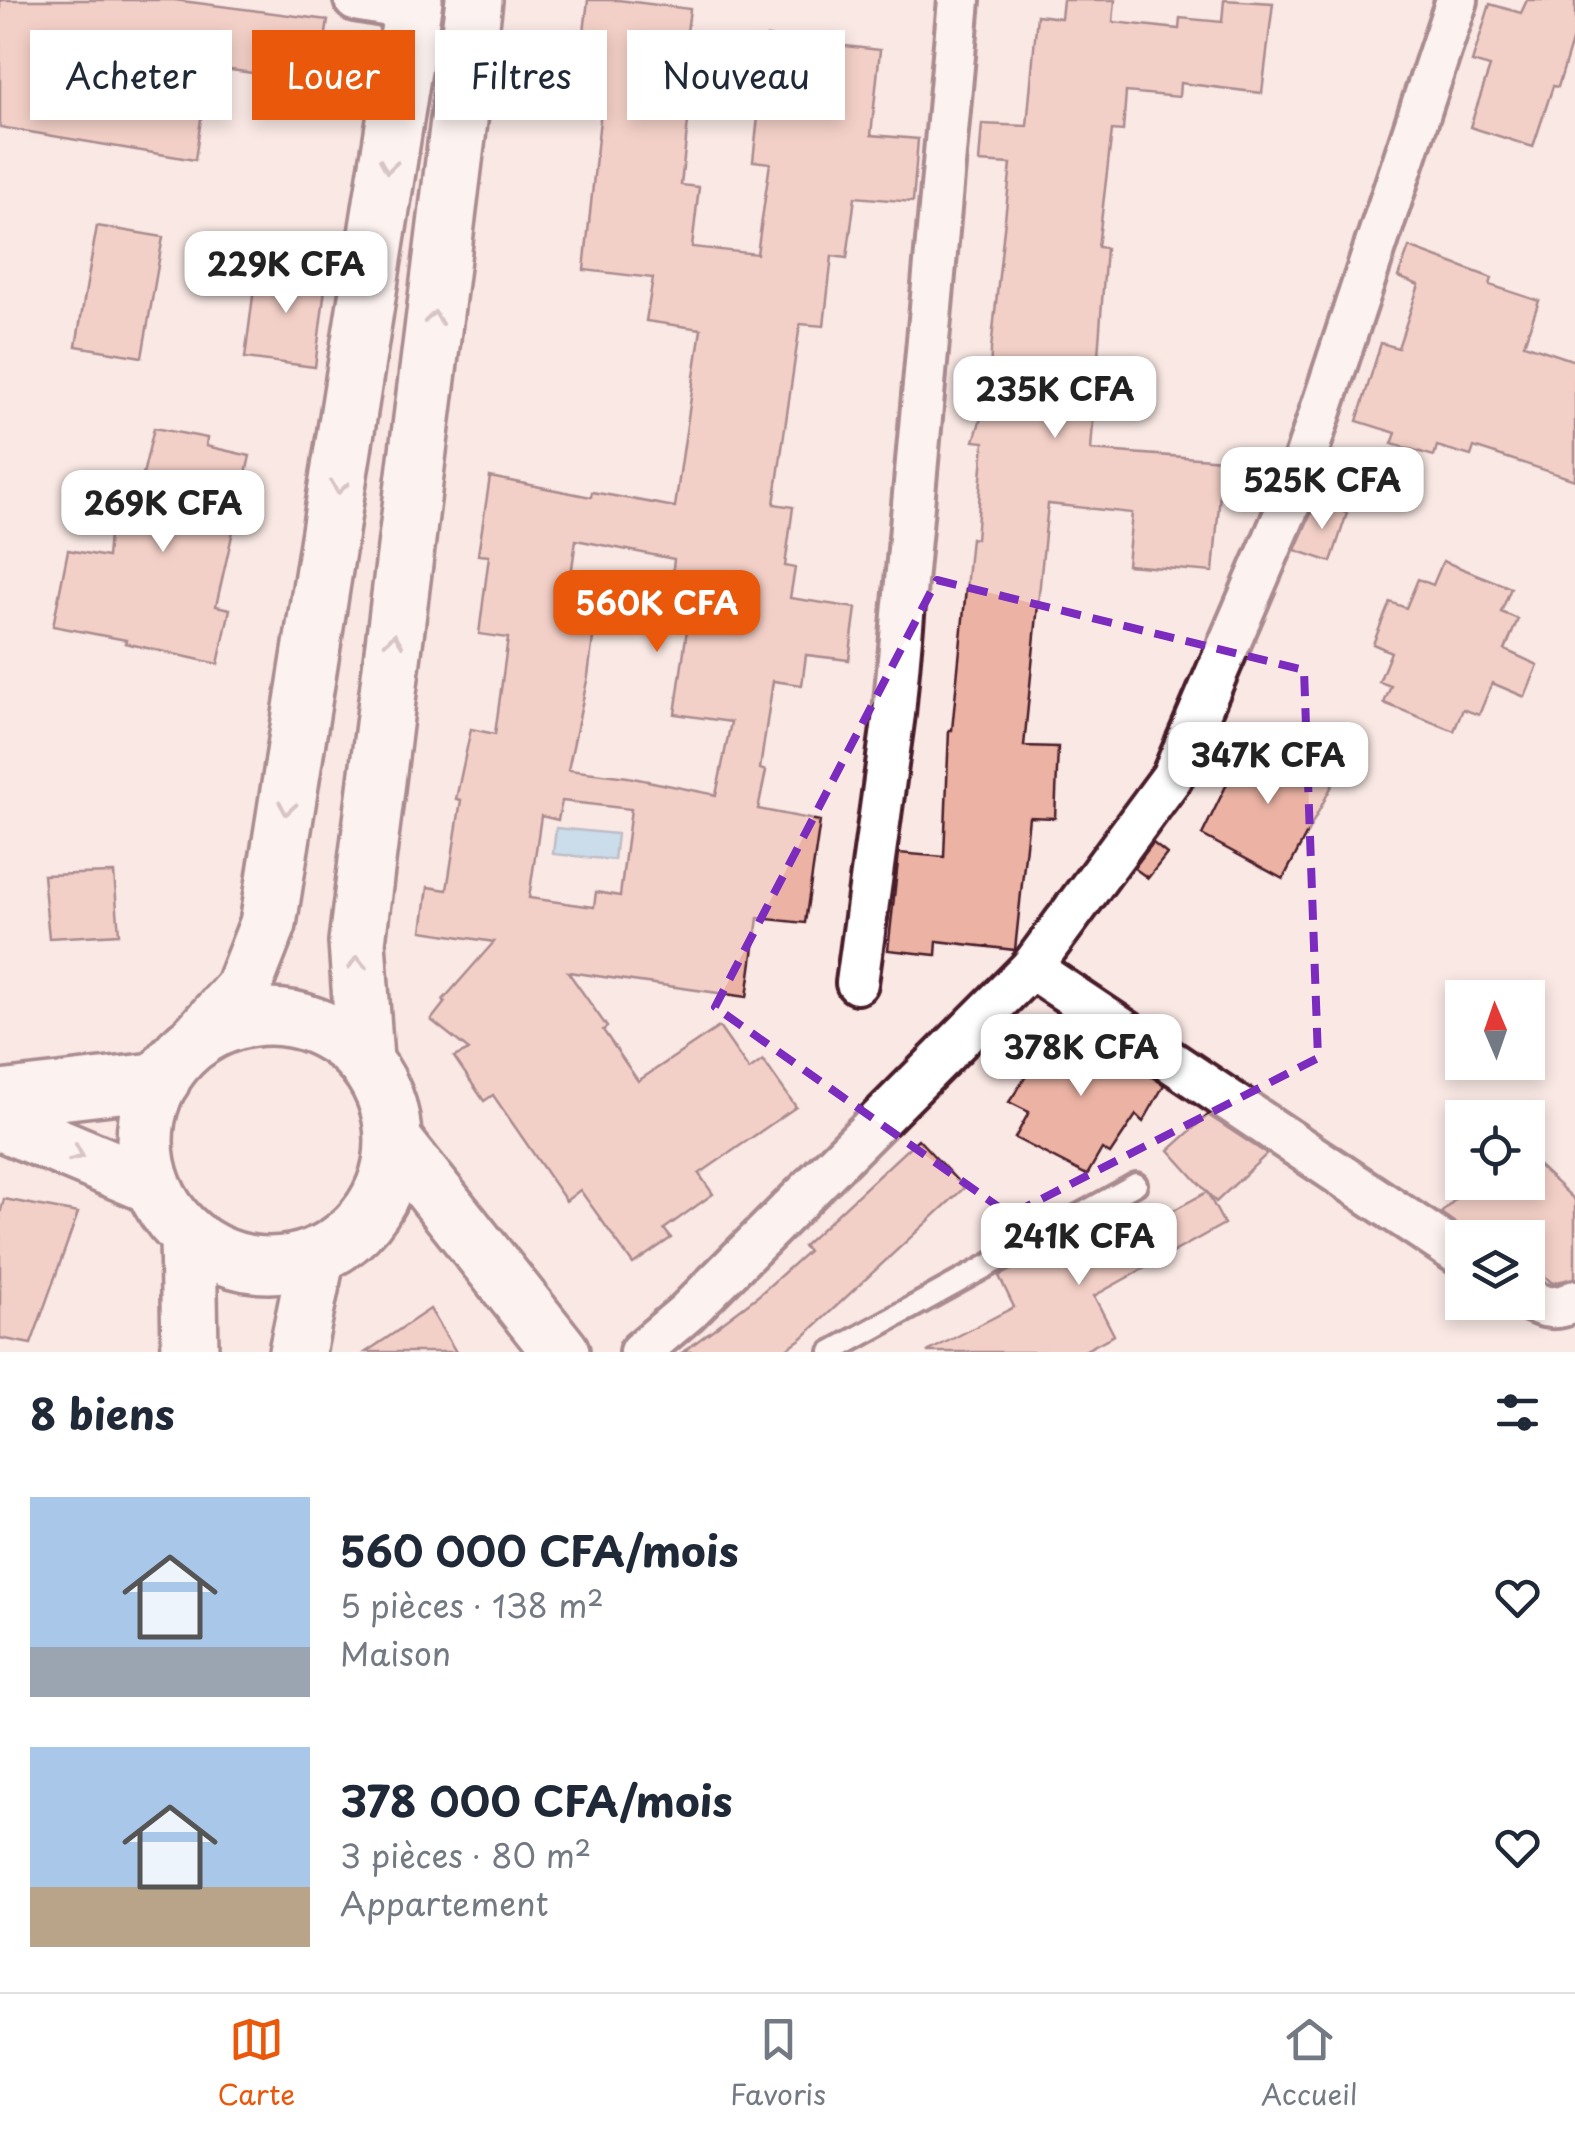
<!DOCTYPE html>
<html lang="fr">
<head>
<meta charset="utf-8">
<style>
	body { margin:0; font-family:"Playpen Sans",sans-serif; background:#f2f2f3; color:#1f2937; height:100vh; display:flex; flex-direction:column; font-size:38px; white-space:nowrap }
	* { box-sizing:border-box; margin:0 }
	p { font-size:32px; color:#747a83 }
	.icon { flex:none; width:55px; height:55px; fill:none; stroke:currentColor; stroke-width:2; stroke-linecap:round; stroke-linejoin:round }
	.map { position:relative; height:1352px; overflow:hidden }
	.sheet { display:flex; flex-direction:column; background:#fff; flex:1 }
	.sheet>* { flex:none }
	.hud { position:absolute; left:30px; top:30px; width:1000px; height:90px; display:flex; gap:20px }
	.needle { width:65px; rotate:358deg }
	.fabs { position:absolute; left:1445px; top:980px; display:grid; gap:20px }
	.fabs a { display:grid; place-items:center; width:100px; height:100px; border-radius:0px; background:#fff; box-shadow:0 5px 15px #0003; font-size:50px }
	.price { position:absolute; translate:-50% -85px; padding:0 22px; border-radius:20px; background:#fff; color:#222; font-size:32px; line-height:65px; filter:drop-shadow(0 2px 5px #0008) }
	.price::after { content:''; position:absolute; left:50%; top:60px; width:30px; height:22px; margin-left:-15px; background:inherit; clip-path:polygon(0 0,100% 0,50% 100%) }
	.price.selected { background:#ea580c; color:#fff }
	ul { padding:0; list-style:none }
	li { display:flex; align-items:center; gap:30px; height:250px; padding:0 30px }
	li span { display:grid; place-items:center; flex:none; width:280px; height:200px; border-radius:0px; color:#555 }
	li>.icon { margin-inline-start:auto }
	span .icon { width:120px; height:120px; fill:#fffc; stroke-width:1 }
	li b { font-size:42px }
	h2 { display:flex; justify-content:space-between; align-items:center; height:120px; padding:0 30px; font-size:42px }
	.pill { padding:0 35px; border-radius:0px; background:#fff; box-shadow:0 5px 15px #0003; font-size:35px; line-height:90px }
	.pill.selected { background:#ea580c; color:#fff }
	.dock { display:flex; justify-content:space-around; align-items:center; height:140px; border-top:2px solid #e0e1e3; background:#fff; font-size:28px; color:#747a83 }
	.dock a { display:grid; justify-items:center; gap:5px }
	.dock .selected { color:#ea580c }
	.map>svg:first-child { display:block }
	.water { fill:#92cef2; stroke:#7588a2; stroke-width:2.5 }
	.building { fill:#ecb3a4; stroke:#4a1f2b; stroke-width:2.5; fill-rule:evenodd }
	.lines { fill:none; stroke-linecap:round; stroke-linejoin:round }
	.lane-casing { stroke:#4a1f2b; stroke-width:28 }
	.street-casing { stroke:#4a1f2b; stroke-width:48 }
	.secondary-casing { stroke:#4a1f2b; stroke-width:62 }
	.lane { stroke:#fff; stroke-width:20 }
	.street { stroke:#fff; stroke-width:40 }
	.secondary { stroke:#fff; stroke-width:55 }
	.oneway { stroke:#ae9aa0 }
	.marked { fill:none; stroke:#7b2cbf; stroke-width:8; stroke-dasharray:20 12; stroke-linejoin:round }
</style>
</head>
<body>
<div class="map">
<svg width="1575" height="1352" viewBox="0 0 1575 1352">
	<rect width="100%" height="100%" fill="#f9e8e4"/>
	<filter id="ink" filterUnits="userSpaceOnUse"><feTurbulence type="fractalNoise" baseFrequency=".01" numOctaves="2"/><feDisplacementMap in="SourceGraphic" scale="20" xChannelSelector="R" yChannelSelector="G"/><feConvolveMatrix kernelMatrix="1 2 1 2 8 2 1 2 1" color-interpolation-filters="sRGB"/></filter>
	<g filter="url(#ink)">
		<polygon class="water" points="556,828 617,834 614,860 553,854"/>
		<g class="building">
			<polygon points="0,0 174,0 328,20 319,82 216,68 215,72 208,71 195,160 0,127"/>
			<path d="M588,0H618L690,9L685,48L696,50L681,185L699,187L692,247L757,254L770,163L753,161L767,37L880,50L871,135L918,139L913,202L855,197L847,258L832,256L824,326L800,324L774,504L793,507L785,566L795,568L790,598L856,608L849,660L806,655L802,685L773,681L760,769L766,771L758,809L820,821L805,923L758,918L747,997L568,972L607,1027L603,1030L638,1081L719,1027L749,1070L763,1060L796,1107L699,1174L713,1194L664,1229L671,1238L633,1264L580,1190L566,1201L493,1095L484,1101L454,1057L469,1050L431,1020L445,1002L443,1000L494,942L422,931L428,887L447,890L461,800L456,799L471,729L495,734L508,638L479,634L489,556L478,555L490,477L591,497L592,492L675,507L701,329L646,321L653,278L584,270L602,100L576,97ZM576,540L674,559L672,577L694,580L675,714L731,722L716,795L628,777L568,770L588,676L597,608L567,603ZM562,801L631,809L620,896L596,892L594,907L529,898L541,816L558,820Z"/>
			<polygon points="1063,0 1115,0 1113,22 1179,29 1180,18 1222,22 1224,0 1273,3 1262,93 1180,83 1179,97 1126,92 1123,131 1112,130 1098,247 1106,248 1091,450 1223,460 1213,572 1127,565 1132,513 1048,504 1024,746 1058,747 1055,818 1029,817 1015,950 937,941 936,955 888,950 899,853 944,857 949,730 952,730 971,538 976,539 984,442 974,441 990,388 991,349 1011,164 979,162 982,124 1027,126 1037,15 1061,18"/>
			<polygon points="1527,0 1575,0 1575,31 1558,87 1553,86 1533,147 1470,127 1490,67 1472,62 1490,4 1521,13"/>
			<polygon points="97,226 163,237 142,357 76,346"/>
			<polygon points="1409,247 1492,278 1490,285 1539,301 1524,344 1575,361 1575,480 1474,447 1471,456 1437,446 1434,456 1392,444 1396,433 1357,421 1381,343 1398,348 1419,285 1398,277"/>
			<polygon points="257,265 327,273 315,367 245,358"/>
			<polygon points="154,428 207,438 206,446 250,456 216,606 230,609 218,664 125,643 126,640 53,626 68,550 107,557 112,502 136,504"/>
			<polygon points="1316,502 1347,513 1331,562 1295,550"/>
			<polygon points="1443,561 1511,588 1501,612 1518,619 1505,650 1538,665 1525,697 1492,683 1479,715 1463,709 1454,731 1384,703 1391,686 1379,682 1391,652 1373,644 1390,602 1406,608 1418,579 1433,585"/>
			<polygon points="1250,737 1336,778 1283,879 1202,835"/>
			<polygon points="1153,843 1167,854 1148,878 1134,868"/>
			<polygon points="114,873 119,934 49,938 43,875"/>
			<polygon points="1065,1019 1164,1085 1143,1122 1136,1115 1110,1154 1102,1149 1087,1175 1015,1138 1029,1112 1009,1102"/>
			<polygon points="1208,1115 1267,1154 1216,1202 1169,1150"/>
			<polygon points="918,1139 964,1188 802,1338 782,1352 683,1352 759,1295 808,1251 803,1246"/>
			<polygon points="1528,1156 1575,1200 1575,1278 1552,1283 1528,1261 1528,1238 1476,1238 1441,1213 1473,1182 1528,1182"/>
			<polygon points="1207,1192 1224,1224 1094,1296 1114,1335 1082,1352 927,1352 1014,1307 999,1276 1053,1248 1064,1270"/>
			<polygon points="4,1199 78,1213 31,1344 0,1338 0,1214"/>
			<polygon points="430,1309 456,1352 366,1352"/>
		</g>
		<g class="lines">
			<defs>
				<polyline id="lane" points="831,1352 1136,1184"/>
				<g id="street">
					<polyline points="355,0 413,10"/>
					<polyline points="1031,968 1462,1256"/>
					<polyline points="857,983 894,714 959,0"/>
					<path d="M1528,1299C1545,1309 1557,1310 1575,1301"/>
					<polyline points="640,1352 687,1312 1031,968 1172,777 1293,495 1457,0"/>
				</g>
				<g id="secondary">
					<circle cx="269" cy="1141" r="124"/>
					<polyline points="197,1040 242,990 268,924 414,0"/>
					<polyline points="365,1060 357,942 474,0"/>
					<polyline points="0,1099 162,1080"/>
					<polyline points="0,1122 153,1186"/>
					<polyline points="394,1141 561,1352"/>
					<polyline points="188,1236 190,1352"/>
					<polyline points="297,1352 317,1255"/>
				</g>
			</defs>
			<use href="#lane" class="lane-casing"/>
			<use href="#street" class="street-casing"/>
			<use href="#secondary" class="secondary-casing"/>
			<use href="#lane" class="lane"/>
			<use href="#street" class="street"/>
			<use href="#secondary" class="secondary"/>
		</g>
		<defs><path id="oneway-chevron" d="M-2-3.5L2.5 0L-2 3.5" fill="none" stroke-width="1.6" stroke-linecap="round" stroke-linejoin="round" transform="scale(2.5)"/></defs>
		<g class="oneway">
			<use href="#oneway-chevron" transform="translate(388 166) rotate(99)"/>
			<use href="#oneway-chevron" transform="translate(434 318) rotate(-83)"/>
			<use href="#oneway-chevron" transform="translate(339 487) rotate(99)"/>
			<use href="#oneway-chevron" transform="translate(394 640) rotate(-83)"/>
			<use href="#oneway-chevron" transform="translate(287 808) rotate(100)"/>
			<use href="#oneway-chevron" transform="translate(357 963) rotate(-92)"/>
			<use href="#oneway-chevron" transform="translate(77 1154) rotate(23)"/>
		</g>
	</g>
	<path d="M0 0H1575V1352H0ZM937,580L1304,670L1318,1058L1010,1215L715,1007Z" fill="#f9e8e4" fill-opacity=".55" fill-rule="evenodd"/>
	<path class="marked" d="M937,580L1304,670L1318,1058L1010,1215L715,1007Z"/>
</svg>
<div class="fabs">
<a><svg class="needle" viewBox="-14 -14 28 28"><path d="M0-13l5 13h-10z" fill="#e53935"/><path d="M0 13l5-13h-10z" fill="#747a83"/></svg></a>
<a><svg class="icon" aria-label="locate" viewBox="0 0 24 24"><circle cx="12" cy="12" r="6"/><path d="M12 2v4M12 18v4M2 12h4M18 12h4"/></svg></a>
<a><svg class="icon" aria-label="layers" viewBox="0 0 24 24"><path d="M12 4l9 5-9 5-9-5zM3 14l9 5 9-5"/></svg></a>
</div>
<b class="price" style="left:286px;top:316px">229K CFA</b>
<b class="price" style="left:1055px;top:441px">235K CFA</b>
<b class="price" style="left:1322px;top:532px">525K CFA</b>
<b class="price" style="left:163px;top:555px">269K CFA</b>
<b class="price selected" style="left:657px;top:655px">560K CFA</b>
<b class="price" style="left:1268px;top:807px">347K CFA</b>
<b class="price" style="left:1081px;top:1099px">378K CFA</b>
<b class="price" style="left:1079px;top:1288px">241K CFA</b>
<div class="hud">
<a class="pill">Acheter</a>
<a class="pill selected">Louer</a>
<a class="pill">Filtres</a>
<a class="pill">Nouveau</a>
</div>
</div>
<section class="sheet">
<h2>8 biens<svg class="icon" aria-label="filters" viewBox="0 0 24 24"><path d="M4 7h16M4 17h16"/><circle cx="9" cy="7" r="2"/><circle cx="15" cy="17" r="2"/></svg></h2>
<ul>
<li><span style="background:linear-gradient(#a9c7e8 75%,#9aa5b1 0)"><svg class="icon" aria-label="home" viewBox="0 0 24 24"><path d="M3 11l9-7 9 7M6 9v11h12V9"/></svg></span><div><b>560 000 CFA/mois</b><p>5 pièces · 138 m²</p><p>Maison</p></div><svg class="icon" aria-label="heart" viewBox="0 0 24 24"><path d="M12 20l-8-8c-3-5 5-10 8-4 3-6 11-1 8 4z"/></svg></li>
<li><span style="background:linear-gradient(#a9c7e8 70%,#b9a48a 0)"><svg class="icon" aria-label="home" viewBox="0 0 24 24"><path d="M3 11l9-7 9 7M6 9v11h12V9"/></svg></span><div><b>378 000 CFA/mois</b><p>3 pièces · 80 m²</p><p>Appartement</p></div><svg class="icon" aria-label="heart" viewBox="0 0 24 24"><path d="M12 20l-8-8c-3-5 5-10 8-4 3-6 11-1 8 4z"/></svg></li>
</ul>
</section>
<nav class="dock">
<a class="selected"><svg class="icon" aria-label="map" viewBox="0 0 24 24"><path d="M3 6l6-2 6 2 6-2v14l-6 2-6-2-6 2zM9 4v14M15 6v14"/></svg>Carte</a>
<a><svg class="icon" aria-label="saved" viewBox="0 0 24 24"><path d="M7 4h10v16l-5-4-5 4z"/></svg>Favoris</a>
<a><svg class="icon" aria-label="home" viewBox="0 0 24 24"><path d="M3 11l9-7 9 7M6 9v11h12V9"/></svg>Accueil</a>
</nav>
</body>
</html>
